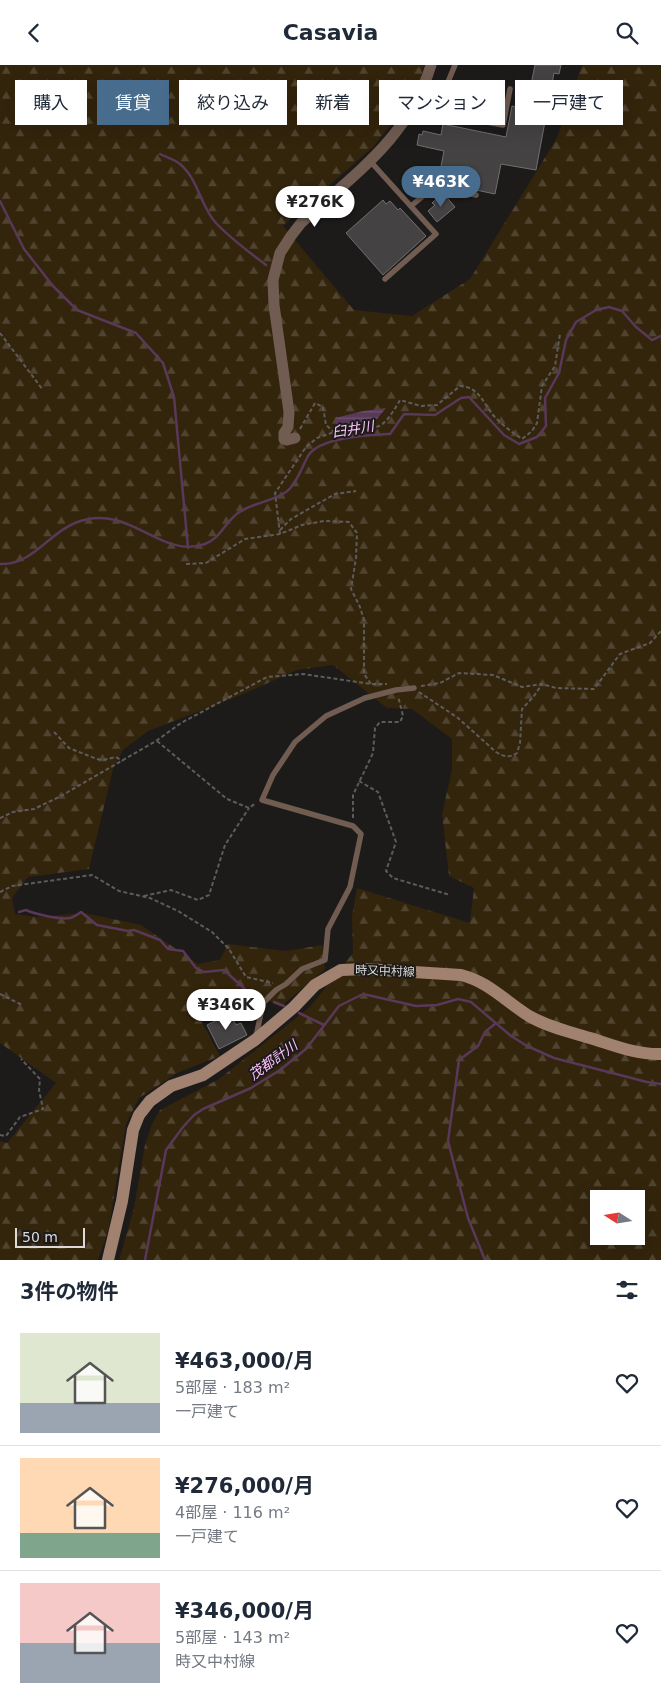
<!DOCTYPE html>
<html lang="ja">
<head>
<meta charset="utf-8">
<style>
	body { margin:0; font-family:"DejaVu Sans","Noto Sans JP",sans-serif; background:#f2f2f3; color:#1f2937; height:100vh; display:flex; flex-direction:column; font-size:19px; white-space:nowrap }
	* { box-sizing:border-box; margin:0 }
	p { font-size:16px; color:#747a83 }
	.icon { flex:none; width:28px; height:28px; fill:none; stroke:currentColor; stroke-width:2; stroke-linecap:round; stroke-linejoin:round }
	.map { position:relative; height:1195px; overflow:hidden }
	.side { display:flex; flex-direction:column; background:#fff; flex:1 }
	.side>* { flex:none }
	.top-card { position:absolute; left:15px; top:15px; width:631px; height:45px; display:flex; gap:10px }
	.needle { width:32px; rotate:282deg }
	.controls { position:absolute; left:590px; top:1125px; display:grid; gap:10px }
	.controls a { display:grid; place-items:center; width:55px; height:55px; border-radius:0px; background:#fff; box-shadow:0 5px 20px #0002; font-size:25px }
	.scale { position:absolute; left:15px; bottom:12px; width:70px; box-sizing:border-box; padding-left:5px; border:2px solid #dcdad9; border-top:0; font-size:14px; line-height:18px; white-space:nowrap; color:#dcdad9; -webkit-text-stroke:4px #1d1a1a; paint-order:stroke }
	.price { position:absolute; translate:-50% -42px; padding:0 11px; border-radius:18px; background:#fff; color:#222; font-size:16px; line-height:32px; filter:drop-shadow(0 1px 2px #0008) }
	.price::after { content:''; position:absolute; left:50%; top:30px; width:15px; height:11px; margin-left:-8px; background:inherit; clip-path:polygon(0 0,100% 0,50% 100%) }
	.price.active { background:#476c8d; color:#fff }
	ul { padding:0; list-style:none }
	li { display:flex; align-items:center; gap:15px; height:125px; padding:0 20px }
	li+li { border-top:1px solid #e0e1e3 }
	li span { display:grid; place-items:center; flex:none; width:140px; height:100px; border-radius:0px; color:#555 }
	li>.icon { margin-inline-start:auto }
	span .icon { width:60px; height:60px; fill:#fffc; stroke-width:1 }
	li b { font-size:21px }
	h2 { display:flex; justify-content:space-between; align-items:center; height:60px; padding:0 20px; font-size:21px }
	.tag { padding:0 18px; border-radius:0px; background:#fff; box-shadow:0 5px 20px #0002; font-size:18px; line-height:45px }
	.tag.active { background:#476c8d; color:#fff }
	header { display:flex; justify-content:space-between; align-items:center; height:65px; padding:0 20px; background:#fff; font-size:22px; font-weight:700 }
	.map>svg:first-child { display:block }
	.forest { fill:url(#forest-firs); fill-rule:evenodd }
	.water { fill:url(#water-rules) }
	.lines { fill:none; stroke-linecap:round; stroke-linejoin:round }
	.stream { stroke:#593859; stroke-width:2.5 }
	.building { fill:#454243; stroke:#726f70 }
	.path { stroke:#5e5c5b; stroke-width:2; stroke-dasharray:4 2.5; stroke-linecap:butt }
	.lane { stroke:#705c51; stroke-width:5.5 }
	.street { stroke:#705c51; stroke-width:11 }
	.secondary { stroke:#a18170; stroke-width:12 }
	.labels { text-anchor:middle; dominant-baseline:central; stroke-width:4; stroke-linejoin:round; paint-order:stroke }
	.street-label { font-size:12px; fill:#dcdad9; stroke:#1d1a1a }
	.water-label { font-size:14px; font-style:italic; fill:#fec4fd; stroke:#1d1a1a }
</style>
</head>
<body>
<header><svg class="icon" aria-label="back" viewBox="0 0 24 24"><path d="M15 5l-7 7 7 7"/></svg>Casavia<svg class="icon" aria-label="search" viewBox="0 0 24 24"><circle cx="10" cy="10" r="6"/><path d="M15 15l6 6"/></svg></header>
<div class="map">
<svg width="661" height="1195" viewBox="0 0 661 1195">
	<defs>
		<pattern id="forest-firs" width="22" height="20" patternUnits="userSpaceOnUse" patternTransform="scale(1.25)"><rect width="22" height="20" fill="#33240c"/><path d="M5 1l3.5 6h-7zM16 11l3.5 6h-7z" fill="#50432f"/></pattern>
		<pattern id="water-rules" width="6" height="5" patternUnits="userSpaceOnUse" patternTransform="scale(1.25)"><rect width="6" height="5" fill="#593859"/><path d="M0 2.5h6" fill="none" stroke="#705470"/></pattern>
	</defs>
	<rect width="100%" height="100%" fill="#1d1a1a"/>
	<path class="forest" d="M0,0H424L418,24L374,81L283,161L354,245L412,251L470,214L557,73L582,0H661V1195H119L134,1143L145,1080L152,1059L160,1045L219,1014L310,942L353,888L352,851L357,823L470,858L474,823L449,811L442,749L452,705V674L412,644L387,643L333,600L297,605L241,630L148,666L123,685L113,704L89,804L28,812L12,833L15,849L36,852L84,848L141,860L198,899L220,895L228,879L286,886L322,880L325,904L280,942L248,923L231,930L200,954L220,991L177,1008L139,1033L126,1059L108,1167L98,1195H0V1076L7,1078L56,1018L0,978ZM599,1134H636V1171H599Z"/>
	<polygon class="water" points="386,343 377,354 339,363 337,361 335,353 363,346"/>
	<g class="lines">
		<g class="stream">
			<path d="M160,89C166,92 175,95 180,99C199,115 200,141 216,158C231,174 249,187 266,200"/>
			<polyline points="0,136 24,184 53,221 77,245 136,268 163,298 174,332 188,483"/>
			<path d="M0,499C31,501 49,468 75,458C130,436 159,495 205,479C220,474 225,457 238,448C252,438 271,437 286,427C296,420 302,402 308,391C319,372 370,370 390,369L404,349L435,350L461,333L469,332L504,370L519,379L537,372L546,361L545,333L559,308L566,275L576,257L596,245L609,242L622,246L636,262L652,275L661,271"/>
			<path d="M19,847L26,845C35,849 60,855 70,853C74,852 77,850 81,847L97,860L128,866L134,865L160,875L168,884L183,886L196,903L204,907L224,905L247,926L259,931"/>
			<polyline points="274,937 284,941"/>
			<polyline points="299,948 324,960"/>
			<polyline points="145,1195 166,1085 183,1062 194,1050 203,1044 251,1023 280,1005 306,984 339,941 363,929 416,941 437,940 458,934 471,937 511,971 527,981 554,993 647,1017 661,1019"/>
			<polyline points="485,1195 468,1153 448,1076 459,995 478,981 485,967 496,958"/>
		</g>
	</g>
	<g class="building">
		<polygon points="535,0 561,0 559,9 554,8 536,105 501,99 495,129 438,117 444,86 417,80 419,69 422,70 423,66 441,70 443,59 506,72 512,41 526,44"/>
		<polygon points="443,128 455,142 437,157 428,146 435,140 432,138"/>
		<polygon points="383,135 386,139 390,136 398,145 400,143 426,171 383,210 346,168"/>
		<polygon points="230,949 236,960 241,958 247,970 219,984 207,960"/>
	</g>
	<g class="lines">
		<g class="path">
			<polyline points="0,268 43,325"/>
			<path d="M300,364L315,338L323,342L326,360L334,367C346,366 369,365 379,361C388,357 395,343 400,335L421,341L437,340L460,321C480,322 483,339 494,351C502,360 512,367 522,374L532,366L537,358L542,321L555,301L560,269"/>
			<polyline points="280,465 291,454 335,429 356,426"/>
			<polyline points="280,469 275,428 306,382 317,373 334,367"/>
			<polyline points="186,499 206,498 245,474 280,469 302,460 324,456 349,457 357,468 356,493 351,524 360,542 364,555 364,609 371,619"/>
			<polyline points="421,621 440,618 459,608 493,610 522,622 542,619 556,623 594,624 620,589 650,578 661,566"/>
			<path d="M419,627L458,653L496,687C504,692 509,693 517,688L520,678L522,644L534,631L542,619"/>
			<polyline points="54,667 69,683 97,694 103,695 116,692 123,696"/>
			<polyline points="157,676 227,734 249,743 256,738"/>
			<polyline points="359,716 378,727 396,777 386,806 393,813 450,830"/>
			<polyline points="0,753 13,747 34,744 61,731 156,676 181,658 267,612 303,609 371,619 387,619"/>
			<polyline points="353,753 353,730 373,688 375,663 380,657 400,657 403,651 398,631"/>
			<polyline points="0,827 12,821 92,810 119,826 150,833 178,846 212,867 229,884 246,912 273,918"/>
			<polyline points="144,831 171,825 198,835 209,830 225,780 249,743"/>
			<polyline points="0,929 22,940"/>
			<polyline points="0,1070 6,1071 20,1052 43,1044 39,1025 40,1014 21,994"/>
		</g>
		<g class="lane">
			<polyline points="417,34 438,41 455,0"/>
			<polyline points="438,41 434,47 503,60 510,24"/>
			<polyline points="370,96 436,169 385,214"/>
			<polyline points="411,141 434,122 476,130"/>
			<polyline points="256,972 263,938 276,925 286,919 302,904 325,895 328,864 350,822 361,769 353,761 262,735 273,710 295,677 326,651 365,633 396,625 414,623"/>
		</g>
		<path class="street" d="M295,373L287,375L284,374V368L288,362L289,347L274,240L273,215L280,188L291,171L301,158C354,109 409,73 431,0"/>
		<path class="secondary" d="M108,1195L122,1136L133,1065L139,1050L150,1036L171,1021L203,1010L255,975L294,942L315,920L341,905L366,904L461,910C489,917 505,936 529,951C548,962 570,967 590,973C613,980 637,990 661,989"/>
	</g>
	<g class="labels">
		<g class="street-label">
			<text transform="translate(385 906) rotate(2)">時又中村線</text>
		</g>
		<g class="water-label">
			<text transform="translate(353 364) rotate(-9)">臼井川</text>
			<text transform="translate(273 995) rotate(-36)">茂都計川</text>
		</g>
	</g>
</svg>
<div class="controls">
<a><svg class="needle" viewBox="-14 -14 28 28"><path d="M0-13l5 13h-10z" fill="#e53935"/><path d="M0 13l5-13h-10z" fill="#747a83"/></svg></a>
</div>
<div class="scale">50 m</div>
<b class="price active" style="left:441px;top:143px">¥463K</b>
<b class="price" style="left:315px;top:163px">¥276K</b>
<b class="price" style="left:226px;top:966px">¥346K</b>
<div class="top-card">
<a class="tag">購入</a>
<a class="tag active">賃貸</a>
<a class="tag">絞り込み</a>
<a class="tag">新着</a>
<a class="tag">マンション</a>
<a class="tag">一戸建て</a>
</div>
</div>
<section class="side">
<h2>3件の物件<svg class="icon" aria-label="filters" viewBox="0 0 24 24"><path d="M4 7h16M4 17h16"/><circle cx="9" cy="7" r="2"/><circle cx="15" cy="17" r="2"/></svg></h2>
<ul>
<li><span style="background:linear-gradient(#dfe7d0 70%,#9aa5b1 0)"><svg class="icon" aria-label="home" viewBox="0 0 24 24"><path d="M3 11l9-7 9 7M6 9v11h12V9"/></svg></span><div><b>¥463,000/月</b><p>5部屋 · 183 m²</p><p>一戸建て</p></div><svg class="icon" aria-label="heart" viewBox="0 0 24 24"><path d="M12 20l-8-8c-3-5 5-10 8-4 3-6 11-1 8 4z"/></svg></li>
<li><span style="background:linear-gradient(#ffd9b3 75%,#7fa58c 0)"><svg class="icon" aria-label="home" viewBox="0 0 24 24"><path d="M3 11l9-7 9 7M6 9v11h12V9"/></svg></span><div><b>¥276,000/月</b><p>4部屋 · 116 m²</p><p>一戸建て</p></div><svg class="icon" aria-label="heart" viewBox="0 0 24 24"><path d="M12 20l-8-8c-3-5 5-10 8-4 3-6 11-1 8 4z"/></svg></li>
<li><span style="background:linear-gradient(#f6c9c9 60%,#9aa5b1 0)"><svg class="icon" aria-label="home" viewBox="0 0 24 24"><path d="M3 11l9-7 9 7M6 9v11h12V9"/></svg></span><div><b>¥346,000/月</b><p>5部屋 · 143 m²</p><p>時又中村線</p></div><svg class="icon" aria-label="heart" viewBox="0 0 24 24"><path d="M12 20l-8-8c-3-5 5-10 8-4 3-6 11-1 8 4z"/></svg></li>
</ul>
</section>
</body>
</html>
